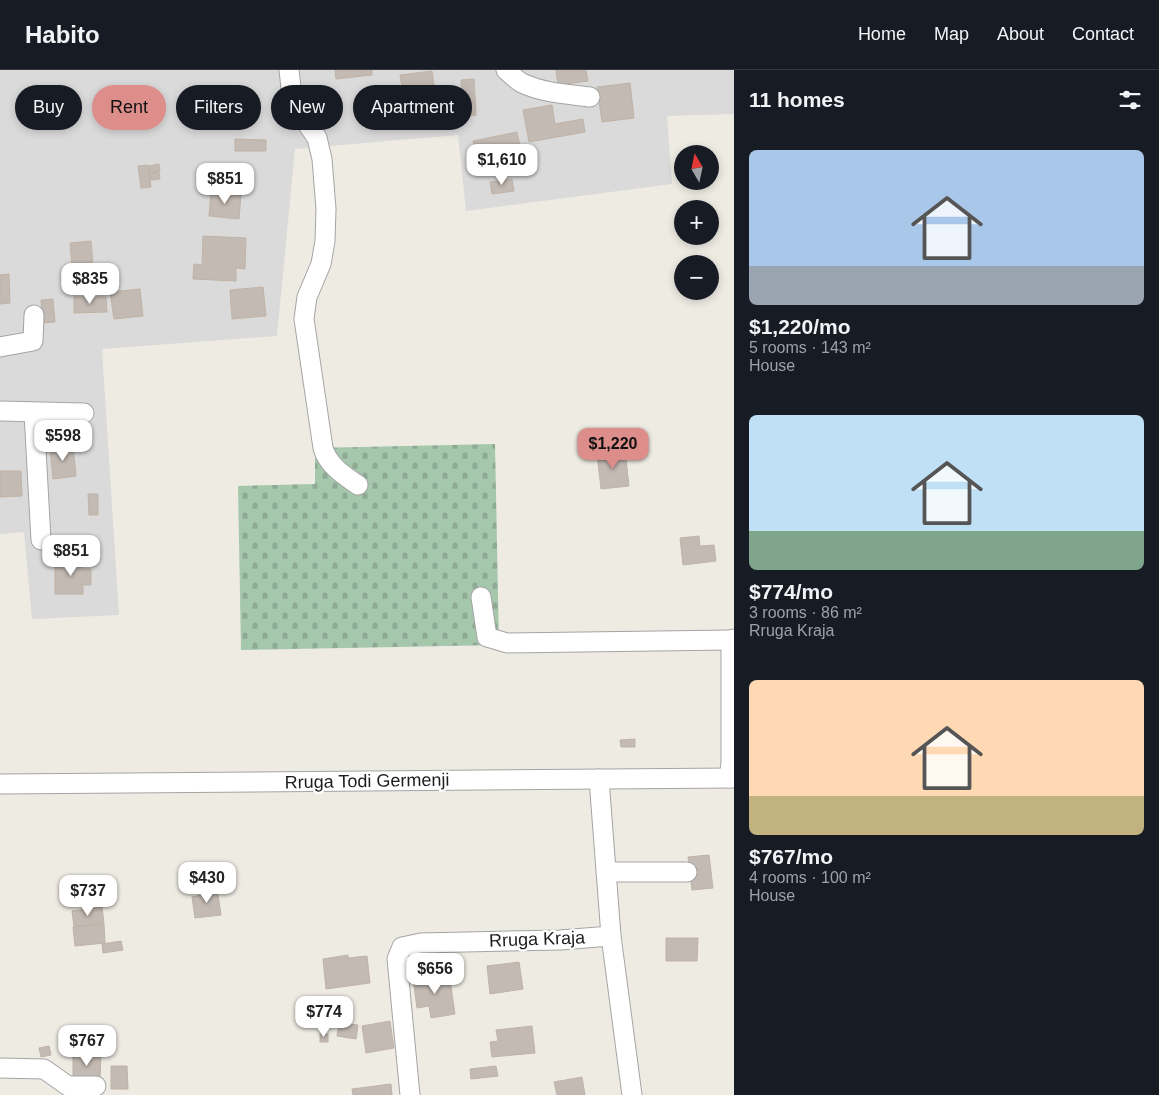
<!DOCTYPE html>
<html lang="en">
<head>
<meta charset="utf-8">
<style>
	body { margin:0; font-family:Helvetica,sans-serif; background:#242831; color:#f1f3f6; height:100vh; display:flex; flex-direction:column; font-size:19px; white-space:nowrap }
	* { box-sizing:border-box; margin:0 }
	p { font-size:16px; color:#9ea1a6 }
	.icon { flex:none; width:28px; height:28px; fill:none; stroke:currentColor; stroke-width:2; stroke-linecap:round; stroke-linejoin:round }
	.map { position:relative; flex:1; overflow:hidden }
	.details { display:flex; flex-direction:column; background:#171b24; width:425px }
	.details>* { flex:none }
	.guide { position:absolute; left:15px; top:15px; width:475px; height:45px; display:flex; gap:10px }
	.needle { width:32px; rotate:351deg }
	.controls { position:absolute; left:674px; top:75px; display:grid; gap:10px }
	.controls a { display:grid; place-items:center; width:45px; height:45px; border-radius:50%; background:#171b24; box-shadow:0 2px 8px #0003; font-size:25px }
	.price { position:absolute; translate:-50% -42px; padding:0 11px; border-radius:10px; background:#fff; color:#222; font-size:16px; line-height:32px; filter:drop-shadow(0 1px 2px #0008) }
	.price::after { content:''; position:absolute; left:50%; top:30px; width:15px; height:11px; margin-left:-8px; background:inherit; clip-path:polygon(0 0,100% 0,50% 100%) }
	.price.selected { background:#dd8d8a; color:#111 }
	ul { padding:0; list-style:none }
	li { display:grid; align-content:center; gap:10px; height:265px; padding:0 15px }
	li span { display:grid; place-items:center; height:155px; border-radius:8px; color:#555 }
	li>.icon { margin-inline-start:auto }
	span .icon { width:90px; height:90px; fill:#fffc; stroke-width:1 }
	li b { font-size:21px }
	h2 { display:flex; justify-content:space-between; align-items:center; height:60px; padding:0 15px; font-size:21px }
	.tag { padding:0 18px; border-radius:22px; background:#171b24; box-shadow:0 2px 8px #0003; font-size:18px; line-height:45px }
	.tag.selected { background:#dd8d8a; color:#111 }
	header { display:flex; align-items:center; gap:30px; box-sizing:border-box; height:70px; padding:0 25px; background:#171b24; border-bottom:1px solid #363941 }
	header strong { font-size:24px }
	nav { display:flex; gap:28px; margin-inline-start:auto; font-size:18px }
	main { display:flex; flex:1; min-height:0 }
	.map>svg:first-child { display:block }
	.residential { fill:#dbdada }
	.cemetery { fill:url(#cemetery-stones) }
	.building { fill:#c3bab3; stroke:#bfb3a6 }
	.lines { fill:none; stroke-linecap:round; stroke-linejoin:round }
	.minor-casing { stroke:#a4a4a4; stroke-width:21 }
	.minor { stroke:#fff; stroke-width:19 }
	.labels { text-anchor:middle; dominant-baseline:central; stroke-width:4.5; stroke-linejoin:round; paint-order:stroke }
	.street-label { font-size:18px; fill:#1d1d1d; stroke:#fff }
</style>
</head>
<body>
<header>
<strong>Habito</strong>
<nav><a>Home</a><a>Map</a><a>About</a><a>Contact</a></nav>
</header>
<main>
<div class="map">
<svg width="734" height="1025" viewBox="0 0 734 1025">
	<defs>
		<pattern id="cemetery-stones" width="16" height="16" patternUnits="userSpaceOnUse" patternTransform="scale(1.25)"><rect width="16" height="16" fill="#a5c7ac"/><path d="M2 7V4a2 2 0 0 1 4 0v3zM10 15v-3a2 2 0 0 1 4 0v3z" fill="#8eaa94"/></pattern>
	</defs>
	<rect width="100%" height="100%" fill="#eeebe3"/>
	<polygon class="residential" points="0,0 734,0 734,44 667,46 672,114 466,141 458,65 295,79 277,266 102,279 119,545 32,549 24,462 0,464"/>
	<polygon class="cemetery" points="495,374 499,575 241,580 238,416 315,414 315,378"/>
	<g class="building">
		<polygon points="335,0 372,0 372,5 336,9"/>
		<polygon points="556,0 586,0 588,11 558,15"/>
		<polygon points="432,1 436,32 405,36 400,5"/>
		<polygon points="474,9 476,45 463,46 461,10"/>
		<polygon points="630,13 634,48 602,52 597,17"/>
		<polygon points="552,35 555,54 583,49 585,62 529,72 523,40"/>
		<polygon points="517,62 522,86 500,90 502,101 475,106 472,92 486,90 485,79 475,81 473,71"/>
		<polygon points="235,69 266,70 266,81 235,81"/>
		<polygon points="159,94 160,102 150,103 149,96"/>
		<polygon points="148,95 151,117 141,118 138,96"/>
		<polygon points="159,103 160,109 151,110 150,104"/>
		<polygon points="512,109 514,121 492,124 490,112"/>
		<polygon points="211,121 241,124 239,149 209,146"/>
		<polygon points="203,166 246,168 245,199 236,198 236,211 193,209 194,194 202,195"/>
		<polygon points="91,171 94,207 73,208 70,173"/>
		<polygon points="9,204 10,233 0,234 0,205"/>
		<polygon points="263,217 266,246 232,249 230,220"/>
		<polygon points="140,219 143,246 114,249 110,222"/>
		<polygon points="74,227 106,227 107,242 74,243"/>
		<polygon points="53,229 55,252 42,253 41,230"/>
		<polygon points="73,376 76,406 53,409 50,378"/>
		<polygon points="625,381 629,416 601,419 597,384"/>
		<polygon points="0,401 21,401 22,426 0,427"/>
		<polygon points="88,424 98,424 98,445 89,445"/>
		<polygon points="699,466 700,476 714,475 716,491 683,495 680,468"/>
		<polygon points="82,490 82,499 91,499 91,515 83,515 83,524 55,524 55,491"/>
		<polygon points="635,669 635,677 621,677 620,670"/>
		<polygon points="709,785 713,818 692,820 688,787"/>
		<polygon points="217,818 221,845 195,848 192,827 202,825 201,819"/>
		<polygon points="102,837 104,853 74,857 72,841"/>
		<polygon points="104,854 105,873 75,876 73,857"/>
		<polygon points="666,868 698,868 697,891 666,891"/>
		<polygon points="121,871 123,880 103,883 102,874"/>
		<polygon points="348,885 348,888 367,886 370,913 326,919 323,889"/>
		<polygon points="519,892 523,919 490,924 487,896"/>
		<polygon points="449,903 455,944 431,948 429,936 417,938 413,908"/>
		<polygon points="390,951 394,978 366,983 362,956"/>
		<polygon points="339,953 358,955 356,969 337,966"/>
		<polygon points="532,956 535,983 492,987 490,972 498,971 496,960"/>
		<rect x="320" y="964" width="8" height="8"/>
		<polygon points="49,976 51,985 41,987 39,978"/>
		<polygon points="73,983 101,983 100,1011 73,1010"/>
		<polygon points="111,996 127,996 128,1019 111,1019"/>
		<polygon points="496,996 498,1006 471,1009 470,999"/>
		<polygon points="582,1007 585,1025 557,1025 554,1012"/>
		<polygon points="391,1014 392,1025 353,1025 352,1019"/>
	</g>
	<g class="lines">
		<defs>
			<g id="minor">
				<path d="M289,0L293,35L298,45L306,52L317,68L322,89L326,139L325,171L321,194L307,227L304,249L323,378C328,395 343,405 358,415"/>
				<path d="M506,0C511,4 516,10 522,13C543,23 567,24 590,27"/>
				<polyline points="0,277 33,271 34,245"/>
				<polyline points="0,341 84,343"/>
				<polyline points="34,343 41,470"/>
				<polyline points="481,527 487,567 507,573 731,570"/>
				<polyline points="729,708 731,693 731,570 734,569"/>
				<polyline points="599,709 611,866 632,1025"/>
				<polyline points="0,714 734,708"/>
				<polyline points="606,802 687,802"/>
				<polyline points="0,998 44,999 68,1016 96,1016"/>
				<polyline points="410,1025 397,889 402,877 421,873 560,870 611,866"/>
			</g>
		</defs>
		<use href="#minor" class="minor-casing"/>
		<use href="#minor" class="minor"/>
	</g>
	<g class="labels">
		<g class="street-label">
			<text transform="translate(367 711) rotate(-1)">Rruga Todi Germenji</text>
			<text transform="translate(537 869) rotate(-2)">Rruga Kraja</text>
		</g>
	</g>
</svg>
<div class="controls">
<a><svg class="needle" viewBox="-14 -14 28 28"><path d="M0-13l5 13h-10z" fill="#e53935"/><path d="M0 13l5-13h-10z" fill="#9ea1a6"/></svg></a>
<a>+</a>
<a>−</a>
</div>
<b class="price" style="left:502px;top:116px">$1,610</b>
<b class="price" style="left:225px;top:135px">$851</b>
<b class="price" style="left:90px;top:235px">$835</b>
<b class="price" style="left:63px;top:392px">$598</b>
<b class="price selected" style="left:613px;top:400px">$1,220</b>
<b class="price" style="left:71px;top:507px">$851</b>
<b class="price" style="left:207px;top:834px">$430</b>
<b class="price" style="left:88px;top:847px">$737</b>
<b class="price" style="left:435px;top:925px">$656</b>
<b class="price" style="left:324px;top:968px">$774</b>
<b class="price" style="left:87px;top:997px">$767</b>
<div class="guide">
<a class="tag">Buy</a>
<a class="tag selected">Rent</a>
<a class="tag">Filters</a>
<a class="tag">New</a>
<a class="tag">Apartment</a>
</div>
</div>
<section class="details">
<h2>11 homes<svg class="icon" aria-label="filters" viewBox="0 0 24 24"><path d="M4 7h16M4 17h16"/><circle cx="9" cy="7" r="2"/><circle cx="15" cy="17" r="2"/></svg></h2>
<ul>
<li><span style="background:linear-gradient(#a9c7e8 75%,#9aa5b1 0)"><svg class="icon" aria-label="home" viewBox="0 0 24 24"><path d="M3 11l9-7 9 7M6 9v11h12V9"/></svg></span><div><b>$1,220/mo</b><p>5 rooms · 143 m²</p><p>House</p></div></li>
<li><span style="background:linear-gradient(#bfe0f5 75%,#7fa58c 0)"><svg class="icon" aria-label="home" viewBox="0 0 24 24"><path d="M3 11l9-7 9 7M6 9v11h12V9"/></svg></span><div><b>$774/mo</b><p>3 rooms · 86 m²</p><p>Rruga Kraja</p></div></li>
<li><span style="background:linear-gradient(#ffd9b3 75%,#c2b280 0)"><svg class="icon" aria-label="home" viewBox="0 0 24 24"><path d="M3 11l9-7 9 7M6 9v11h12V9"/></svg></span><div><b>$767/mo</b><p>4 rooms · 100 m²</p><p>House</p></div></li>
</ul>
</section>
</main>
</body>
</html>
